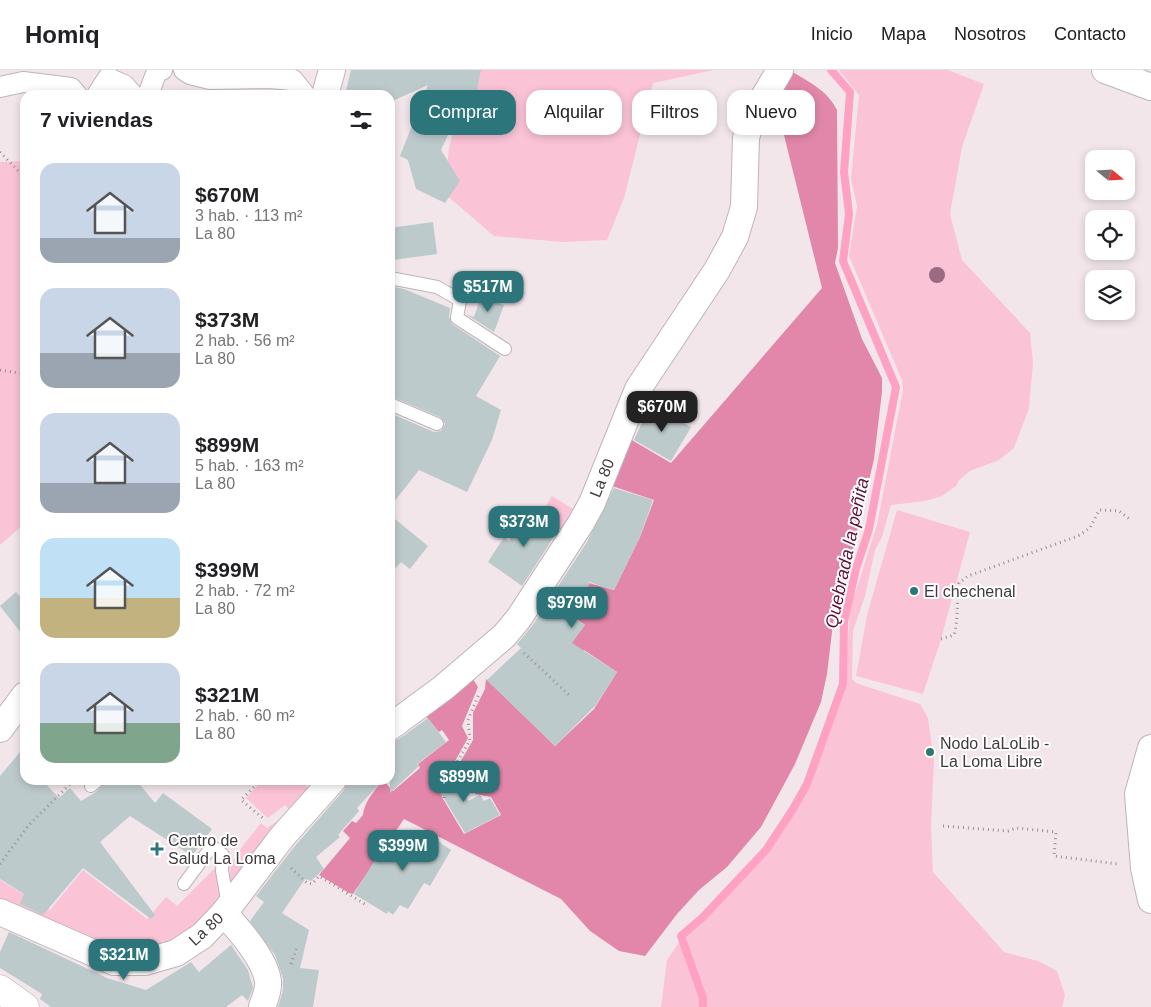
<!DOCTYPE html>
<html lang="es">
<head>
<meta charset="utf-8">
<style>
	body { margin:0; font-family:Helvetica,sans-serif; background:#f2f2f2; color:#202124; height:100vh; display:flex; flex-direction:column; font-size:19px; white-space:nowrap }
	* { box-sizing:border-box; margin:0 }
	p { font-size:16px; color:#757577 }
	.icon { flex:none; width:28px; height:28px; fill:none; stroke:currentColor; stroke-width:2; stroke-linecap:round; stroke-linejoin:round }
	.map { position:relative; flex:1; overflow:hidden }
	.side { position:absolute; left:20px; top:20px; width:375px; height:695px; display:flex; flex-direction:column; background:#fff; border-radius:15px; box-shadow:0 2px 8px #0003 }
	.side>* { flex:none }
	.top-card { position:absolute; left:410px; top:20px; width:475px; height:45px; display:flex; gap:10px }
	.needle { width:32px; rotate:108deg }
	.controls { position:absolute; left:1085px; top:80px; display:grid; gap:10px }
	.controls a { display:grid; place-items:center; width:50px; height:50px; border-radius:10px; background:#fff; box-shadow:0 2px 8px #0003; font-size:25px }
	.price { position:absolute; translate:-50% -42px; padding:0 11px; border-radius:10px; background:#2c767b; color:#fff; font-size:16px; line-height:32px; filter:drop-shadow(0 1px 2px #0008) }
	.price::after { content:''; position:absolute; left:50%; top:30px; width:15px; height:11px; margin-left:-8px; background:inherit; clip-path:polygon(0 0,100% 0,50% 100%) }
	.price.selected { background:#222; color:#fff }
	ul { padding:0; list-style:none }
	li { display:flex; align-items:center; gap:15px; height:125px; padding:0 20px }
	li span { display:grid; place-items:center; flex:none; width:140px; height:100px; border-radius:15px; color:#555 }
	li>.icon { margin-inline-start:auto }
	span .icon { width:60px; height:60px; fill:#fffc; stroke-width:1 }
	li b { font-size:21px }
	h2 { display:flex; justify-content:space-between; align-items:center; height:60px; padding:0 20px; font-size:21px }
	.chip { padding:0 18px; border-radius:15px; background:#fff; box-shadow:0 2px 8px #0003; font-size:18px; line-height:45px }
	.chip.selected { background:#2c767b; color:#fff }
	header { display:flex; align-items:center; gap:30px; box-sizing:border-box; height:70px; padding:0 25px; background:#fff; border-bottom:1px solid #e0e0e0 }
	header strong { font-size:24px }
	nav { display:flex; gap:28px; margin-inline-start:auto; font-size:18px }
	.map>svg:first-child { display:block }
	.green { fill:#fbc3d6 }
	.forest { fill:#e287a9 }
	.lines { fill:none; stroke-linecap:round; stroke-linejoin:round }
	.stream { stroke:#fea1c3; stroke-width:8 }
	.building { fill:#bdcacb }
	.service-casing { stroke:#bfb4b7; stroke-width:14 }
	.pedestrian-casing { stroke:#bfb4b7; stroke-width:22 }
	.minor-casing { stroke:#bfb4b7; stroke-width:28 }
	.tertiary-casing { stroke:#bfb4b7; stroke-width:29 }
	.path { stroke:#989093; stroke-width:3; stroke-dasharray:1 4; stroke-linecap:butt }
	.service { stroke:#fff; stroke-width:12 }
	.pedestrian { stroke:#fff; stroke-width:20 }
	.minor { stroke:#fff; stroke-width:26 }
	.tertiary { stroke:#fff; stroke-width:28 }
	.tree { fill:#9c6983 }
	.poi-dot { fill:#2c767b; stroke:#fff; stroke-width:2 }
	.labels { text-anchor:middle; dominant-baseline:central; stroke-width:4; stroke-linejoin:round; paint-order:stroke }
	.street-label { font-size:16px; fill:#403b3d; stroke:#fff }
	.poi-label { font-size:16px; fill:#403b3d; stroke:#fff; text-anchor:start }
	.water-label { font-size:18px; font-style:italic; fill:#601037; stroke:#fff }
</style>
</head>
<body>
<header>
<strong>Homiq</strong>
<nav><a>Inicio</a><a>Mapa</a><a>Nosotros</a><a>Contacto</a></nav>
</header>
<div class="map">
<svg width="1151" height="937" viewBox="0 0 1151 937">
	<rect width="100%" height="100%" fill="#f2e6ea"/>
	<g class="green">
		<polygon points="472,0 714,0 653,13 624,128 607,170 563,172 494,166 445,124 449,77"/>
		<polygon points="839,0 948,0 984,14 962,77 950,144 962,190 1030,263 1033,293 1029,338 1014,378 999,390 970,401 959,410 956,416 942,426 925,431 891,435 882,467 875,480 865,526 853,561 852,609 856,613 920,634 928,648 934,690 931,757 933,802 1004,882 1038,891 1057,901 1065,925 1062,937 661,937 667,890 682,868 705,849 769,780 809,714 845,614 850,539 877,455 903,320 902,310 893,289 849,186 857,136 851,109 859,25"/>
		<polygon points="25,91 25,453 0,475 0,92"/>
		<polygon points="552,426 573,439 561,460 539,448"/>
		<polygon points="897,440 970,462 941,569 923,624 856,606 867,545"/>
		<polygon points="255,710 300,710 308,718 290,740 285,735 268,748 246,728 259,714"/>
		<path d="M283,747L232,819C220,796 248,771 261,753L267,758Z"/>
		<polygon points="215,798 220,828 208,846 182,864 161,876 144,882 118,881 0,829 0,810 50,840 83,800 147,849 166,827 177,836"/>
	</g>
	<path class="forest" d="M791,1C809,12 827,20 837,40L838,178L835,193L862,269L882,308V322L874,389L850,492L835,537L827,604L821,632L795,694L761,757L727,797L699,820L677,844L645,886L619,881L590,861L561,829L404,749L353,824L349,823L319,805L350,768L343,761L352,751L356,753L363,745C364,733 373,722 383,710L393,721L420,698L418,694L449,670L442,660L439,662L425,645L473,609L478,617L462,656L468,668L441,716L442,727L464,764L501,745L491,727L475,724L476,717L472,710L458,718L448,713L473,670V643L485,619L486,609L555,676L594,639L617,602L584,580L562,616L547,602L585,555L565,541L573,529L582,532L589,513L614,520L640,467L654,430L612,416L630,369L671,393L822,218L775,29Z"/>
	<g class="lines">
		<polyline class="stream" points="703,937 703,928 681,866 703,847 766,780 793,739 807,714 843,614 844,552 856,499 869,459 896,317 843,191 849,144 844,102 850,22 831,0"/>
	</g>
	<g class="building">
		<polygon points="351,0 481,0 474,34 453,54 441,80 460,111 445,133 416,119 408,90 400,86 428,15 390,32 390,25 345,25"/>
		<polygon points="433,152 437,184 393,190 390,158"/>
		<polygon points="390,216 404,219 450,238 449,247 452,254 500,286 476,326 501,340 492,370 467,422 419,400 390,437 390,343 434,362 441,361 445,354 440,347 390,326"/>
		<polygon points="481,227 504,235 494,262 466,244 474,247"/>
		<polygon points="650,335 691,357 671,391 634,370"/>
		<polygon points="614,418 653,430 640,467 614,520 589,512 576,550 585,555 572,573 617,602 596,635 555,676 487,610 521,578 517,574 532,556 587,472"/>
		<polygon points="528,441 559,459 522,516 488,492 504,467 509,471"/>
		<polygon points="390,445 428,476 410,499 401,492 390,504"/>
		<polygon points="16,522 25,532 25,568 0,536"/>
		<polygon points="428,648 446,672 417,694 419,696 390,723 390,672 399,669"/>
		<polygon points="25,676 25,710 42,710 59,728 70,718 81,731 96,722 107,710 136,710 155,733 163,723 212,759 192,786 130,746 100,772 155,845 151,849 83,798 43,845 20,834 24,824 0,809 0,706"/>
		<polygon points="447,697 468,731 480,725 484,731 490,728 500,745 465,763 431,707"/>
		<polygon points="348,710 383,710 357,738 359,741 338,765 340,767 316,787 324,799 311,811 305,809 282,843 309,860 300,898 319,900 313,937 278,937 283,920 283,908 275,885 250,851 264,832 256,826 294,777 344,720"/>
		<polygon points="416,760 425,766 427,764 451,780 430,816 424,813 408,839 400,835 393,845 388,841 387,844 354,824 375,790 382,790 398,764 408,771"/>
		<polygon points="9,862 107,908 146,920 191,892 199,902 231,875 248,900 253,918 248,931 242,925 226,937 51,937 40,929 42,924 0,898 0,882"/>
	</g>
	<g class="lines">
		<defs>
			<g id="service">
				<polyline points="390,208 437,217 460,230 457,248 505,279"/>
				<polyline points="390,334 437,354"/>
				<polyline points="91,716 98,710"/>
				<polyline points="184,814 212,776 223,785 222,801 228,835"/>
			</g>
			<g id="pedestrian">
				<polyline points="184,0 190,4 210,9 269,8 293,10 305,25"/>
				<polyline points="0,17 23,12 71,18 77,25"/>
				<polyline points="97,25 108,8 124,15 133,25"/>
				<polyline points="148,25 157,1 162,0"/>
			</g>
			<g id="minor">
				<polyline points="1105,0 1151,17"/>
				<polyline points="325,25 332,0"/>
				<polyline points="390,657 443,618 504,566 519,548 581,453 592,433 638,319 717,200 735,167 744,137 746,68 752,47 780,0"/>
				<polyline points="0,659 25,625"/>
				<polyline points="1151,678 1138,724 1144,798 1151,830"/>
				<polyline points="0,842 114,892 145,892 176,883 202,866 224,843 282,767 333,710"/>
				<path d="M224,843C238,859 265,888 268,911C269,919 265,929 262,937"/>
			</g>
			<polyline id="tertiary" points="0,919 25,937"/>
		</defs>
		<use href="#service" class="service-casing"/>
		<use href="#pedestrian" class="pedestrian-casing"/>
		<use href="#minor" class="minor-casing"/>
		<use href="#tertiary" class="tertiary-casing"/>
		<g class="path">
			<polyline points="0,82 25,108"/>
			<polyline points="0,300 25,304"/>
			<path d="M941,569L954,565C959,547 956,531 959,513L968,506L1078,466L1090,458L1099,440L1119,441L1131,450"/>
			<polyline points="524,583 569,625"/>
			<polyline points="253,710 257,714 241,730 264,749"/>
			<polyline points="444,728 445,713 470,670 468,650 479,624"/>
			<polyline points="943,756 1008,761 1016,758 1056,762 1054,786 1118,794"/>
			<polyline points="0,794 28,756 71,713"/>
			<polyline points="291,798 307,813 312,814 319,806 368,836"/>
			<polyline points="291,894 297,877"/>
		</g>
		<use href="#service" class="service"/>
		<use href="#pedestrian" class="pedestrian"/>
		<use href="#minor" class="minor"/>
		<use href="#tertiary" class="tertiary"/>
	</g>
	<circle class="tree" cx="937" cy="205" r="8"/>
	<g class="poi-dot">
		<circle cx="914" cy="521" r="5"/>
		<circle cx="930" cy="682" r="5"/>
		<path d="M154.5 771.5h5v5h5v5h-5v5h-5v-5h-5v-5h5z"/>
	</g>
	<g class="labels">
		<g class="street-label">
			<text transform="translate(602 408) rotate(-68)">La 80</text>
			<text transform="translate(206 859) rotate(-43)">La 80</text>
		</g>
		<g class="poi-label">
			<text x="924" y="521">El chechenal</text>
			<text x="940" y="673">Nodo LaLoLib -<tspan x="940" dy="18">La Loma Libre</tspan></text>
			<text x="168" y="770">Centro de<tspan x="168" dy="18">Salud La Loma</tspan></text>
		</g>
		<g class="water-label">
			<text transform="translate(847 483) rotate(-78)">Quebrada la peñita</text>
		</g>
	</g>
</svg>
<div class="controls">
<a><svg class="needle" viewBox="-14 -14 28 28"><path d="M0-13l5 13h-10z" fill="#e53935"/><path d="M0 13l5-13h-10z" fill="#757577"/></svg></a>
<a><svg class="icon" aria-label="locate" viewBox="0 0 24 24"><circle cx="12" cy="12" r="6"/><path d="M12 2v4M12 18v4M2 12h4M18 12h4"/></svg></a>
<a><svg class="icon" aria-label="layers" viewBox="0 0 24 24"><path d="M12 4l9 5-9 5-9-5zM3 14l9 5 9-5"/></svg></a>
</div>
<b class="price" style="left:488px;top:243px">$517M</b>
<b class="price selected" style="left:662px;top:363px">$670M</b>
<b class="price" style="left:524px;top:478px">$373M</b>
<b class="price" style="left:572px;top:559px">$979M</b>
<b class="price" style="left:464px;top:733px">$899M</b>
<b class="price" style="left:403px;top:802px">$399M</b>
<b class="price" style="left:124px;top:911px">$321M</b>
<div class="top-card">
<a class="chip selected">Comprar</a>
<a class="chip">Alquilar</a>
<a class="chip">Filtros</a>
<a class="chip">Nuevo</a>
</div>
<section class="side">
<h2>7 viviendas<svg class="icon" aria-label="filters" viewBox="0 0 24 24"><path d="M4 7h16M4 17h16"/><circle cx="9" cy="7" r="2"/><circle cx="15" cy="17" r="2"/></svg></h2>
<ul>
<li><span style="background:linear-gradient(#c9d6e8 75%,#9aa5b1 0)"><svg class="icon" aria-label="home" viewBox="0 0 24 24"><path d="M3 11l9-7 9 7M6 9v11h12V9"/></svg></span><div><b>$670M</b><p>3 hab. · 113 m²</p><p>La 80</p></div></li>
<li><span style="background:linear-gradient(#c9d6e8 65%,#9aa5b1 0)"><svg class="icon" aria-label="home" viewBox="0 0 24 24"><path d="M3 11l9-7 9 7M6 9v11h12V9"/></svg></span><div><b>$373M</b><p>2 hab. · 56 m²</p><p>La 80</p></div></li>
<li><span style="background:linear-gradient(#c9d6e8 70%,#9aa5b1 0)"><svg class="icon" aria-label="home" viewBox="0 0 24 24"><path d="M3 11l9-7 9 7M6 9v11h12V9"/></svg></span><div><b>$899M</b><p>5 hab. · 163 m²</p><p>La 80</p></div></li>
<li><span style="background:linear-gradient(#bfe0f5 60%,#c2b280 0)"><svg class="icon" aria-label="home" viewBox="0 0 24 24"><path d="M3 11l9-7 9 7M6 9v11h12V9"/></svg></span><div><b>$399M</b><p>2 hab. · 72 m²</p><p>La 80</p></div></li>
<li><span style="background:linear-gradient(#c9d6e8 60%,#7fa58c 0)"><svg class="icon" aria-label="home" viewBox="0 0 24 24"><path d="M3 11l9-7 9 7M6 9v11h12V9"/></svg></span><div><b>$321M</b><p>2 hab. · 60 m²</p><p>La 80</p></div></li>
</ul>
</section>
</div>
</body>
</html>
